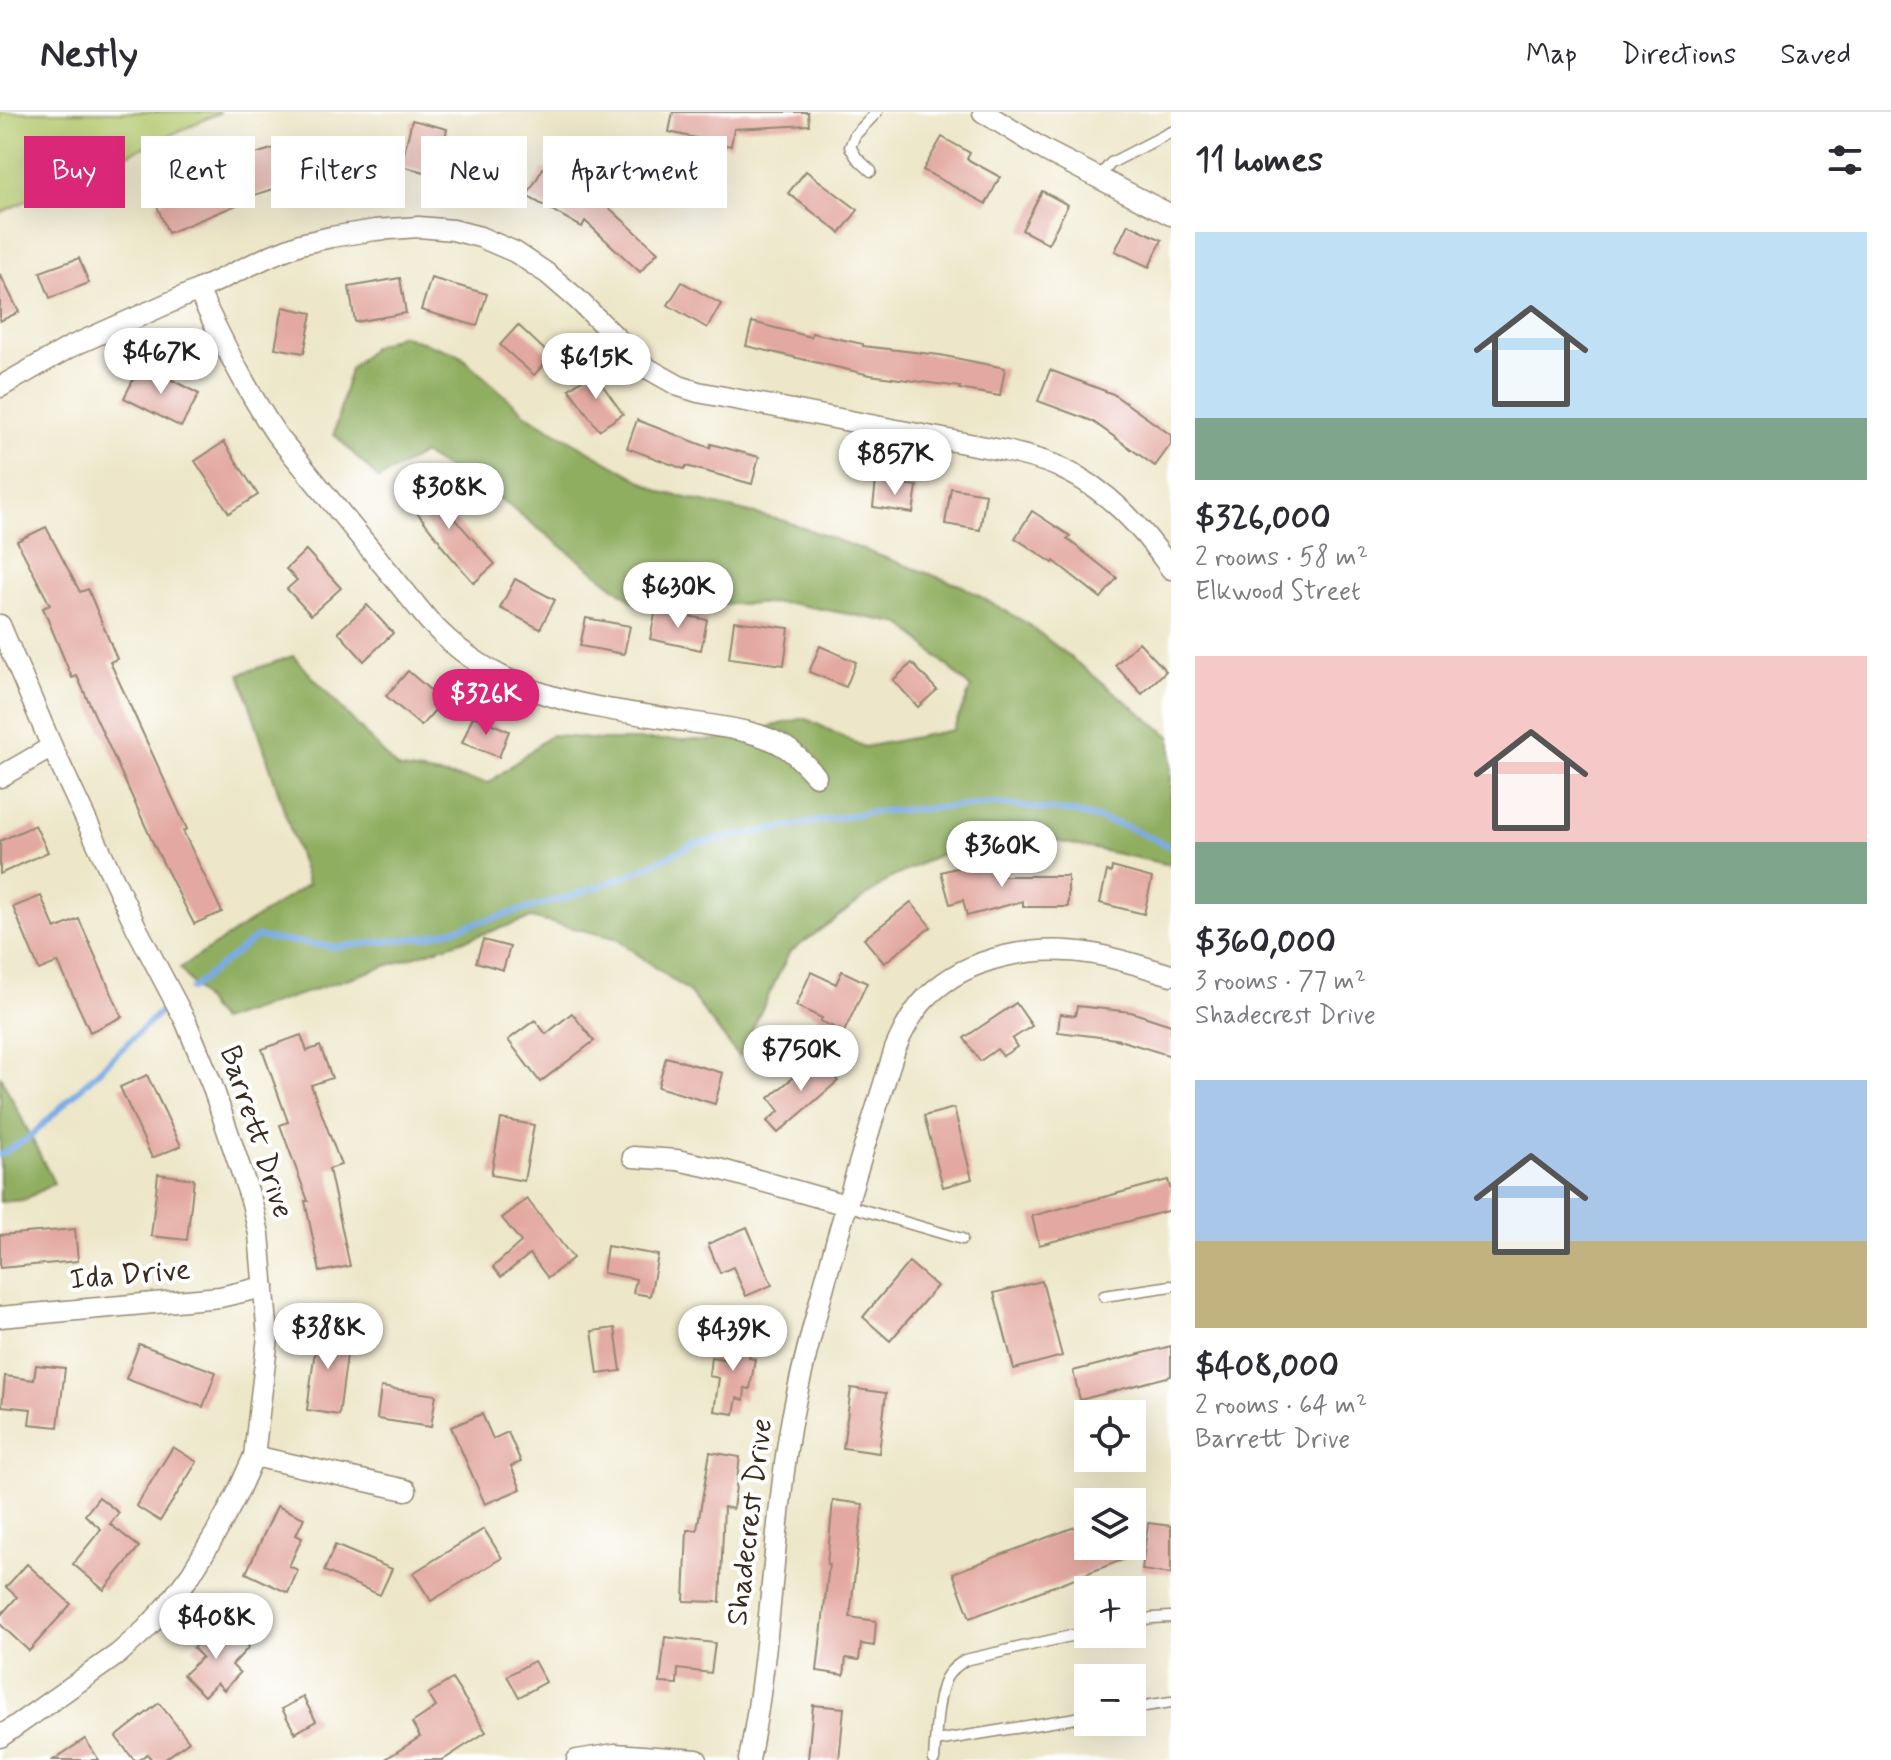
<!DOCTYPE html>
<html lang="en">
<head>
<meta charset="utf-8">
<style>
	body { margin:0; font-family:Mynerve,sans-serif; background:#f2f2f3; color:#2b2b33; height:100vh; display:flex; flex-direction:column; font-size:30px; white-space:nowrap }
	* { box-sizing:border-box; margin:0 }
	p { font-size:26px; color:#7c7c81 }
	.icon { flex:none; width:44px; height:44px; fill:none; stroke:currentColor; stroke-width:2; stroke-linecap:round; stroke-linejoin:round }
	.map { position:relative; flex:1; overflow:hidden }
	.panel { display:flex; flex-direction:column; background:#fff; width:720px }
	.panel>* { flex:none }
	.banner { position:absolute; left:24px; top:24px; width:760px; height:72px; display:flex; gap:16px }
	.controls { position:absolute; left:1074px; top:1288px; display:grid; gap:16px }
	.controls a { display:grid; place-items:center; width:72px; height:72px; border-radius:0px; background:#fff; box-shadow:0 8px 32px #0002; font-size:40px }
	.price { position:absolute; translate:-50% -68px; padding:0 18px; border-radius:28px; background:#fff; color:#222; font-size:26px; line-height:52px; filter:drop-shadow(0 2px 4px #0008) }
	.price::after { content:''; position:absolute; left:50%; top:48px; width:24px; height:18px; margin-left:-12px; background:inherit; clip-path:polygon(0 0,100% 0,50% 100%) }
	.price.on { background:#db2777; color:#fff }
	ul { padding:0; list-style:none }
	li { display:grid; align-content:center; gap:16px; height:424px; padding:0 24px }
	li span { display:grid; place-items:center; height:248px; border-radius:0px; color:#555 }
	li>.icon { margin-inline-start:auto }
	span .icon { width:144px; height:144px; fill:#fffc; stroke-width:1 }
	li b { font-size:34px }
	h2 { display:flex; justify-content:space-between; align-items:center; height:96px; padding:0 24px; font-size:34px }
	.pill { padding:0 28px; border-radius:0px; background:#fff; box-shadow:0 8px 32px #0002; font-size:28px; line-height:72px }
	.pill.on { background:#db2777; color:#fff }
	header { display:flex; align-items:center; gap:48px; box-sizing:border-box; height:112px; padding:0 40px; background:#fff; border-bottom:2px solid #e1e1e2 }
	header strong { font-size:38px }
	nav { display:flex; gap:44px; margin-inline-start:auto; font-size:28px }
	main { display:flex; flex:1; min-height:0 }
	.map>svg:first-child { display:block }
	.green { fill:#b6ca6e; stroke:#787a46; stroke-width:2 }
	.forest { fill:#90ae61; stroke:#666c40; stroke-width:2 }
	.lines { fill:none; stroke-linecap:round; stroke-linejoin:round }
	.stream { stroke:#7aabe5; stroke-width:6 }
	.building { fill:#e3a9a0 }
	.service-casing { stroke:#948873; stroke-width:13 }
	.minor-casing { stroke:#948873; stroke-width:23 }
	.service { stroke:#fff; stroke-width:10 }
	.minor { stroke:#fff; stroke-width:20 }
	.labels { text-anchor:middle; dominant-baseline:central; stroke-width:8; stroke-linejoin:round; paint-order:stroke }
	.street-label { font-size:30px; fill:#3b2a1e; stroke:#fff }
</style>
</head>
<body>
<header>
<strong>Nestly</strong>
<nav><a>Map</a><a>Directions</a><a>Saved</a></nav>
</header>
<main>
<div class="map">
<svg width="1171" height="1648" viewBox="0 0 1171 1648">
	<rect width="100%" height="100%" fill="#fff"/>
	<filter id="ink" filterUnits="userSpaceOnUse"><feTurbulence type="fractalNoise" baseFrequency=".0125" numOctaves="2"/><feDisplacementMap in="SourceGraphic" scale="16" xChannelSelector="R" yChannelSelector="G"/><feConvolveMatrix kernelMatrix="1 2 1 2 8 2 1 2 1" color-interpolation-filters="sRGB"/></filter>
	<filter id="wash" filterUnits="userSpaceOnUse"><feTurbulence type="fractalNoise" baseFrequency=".006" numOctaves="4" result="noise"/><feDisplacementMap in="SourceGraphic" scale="32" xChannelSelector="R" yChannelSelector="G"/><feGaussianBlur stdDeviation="1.8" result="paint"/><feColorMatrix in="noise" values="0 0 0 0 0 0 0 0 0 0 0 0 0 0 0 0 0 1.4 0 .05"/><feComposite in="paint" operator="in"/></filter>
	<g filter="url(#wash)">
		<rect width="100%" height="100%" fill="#ede6c8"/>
		<polygon class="green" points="0,0 221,0 0,101"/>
		<g class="forest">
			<polygon points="401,223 458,242 528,304 661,380 785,409 962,474 1028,512 1171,625 1171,753 995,716 891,766 789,841 739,945 688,879 615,826 531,806 220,909 180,856 308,772 240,562 293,544 397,656 489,671 551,623 599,628 716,628 805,606 864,635 953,618 971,576 902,512 789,491 639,494 499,386 423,342 379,367 334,322 350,257 373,235"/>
			<polygon points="0,963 54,1071 24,1088 0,1090"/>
		</g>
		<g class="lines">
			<g class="stream">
				<polyline points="191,877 256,825 336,835 427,825 572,784 634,761 693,732 871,700 995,692 1074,700 1125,714 1171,735"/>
				<polyline points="0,1043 30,1025 162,898"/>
			</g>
		</g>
		<g id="blocks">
			<g class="building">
				<polygon points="673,0 808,0 809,13 734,17 731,34 669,20"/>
				<polygon points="412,8 447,17 445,27 513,50 504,78 438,56 436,63 401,54"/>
				<polygon points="942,25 970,41 967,47 1000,65 986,92 923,58"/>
				<polygon points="304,27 315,64 235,89 237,93 168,121 156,91 245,55 242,46"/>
				<polygon points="543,56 605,92 658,140 640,160 585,109 582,115 527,84"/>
				<polygon points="806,59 858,98 840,121 788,81"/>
				<polygon points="1042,79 1068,93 1048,132 1022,118"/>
				<polygon points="1128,112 1162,128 1149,155 1115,139"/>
				<polygon points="79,146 89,171 50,186 40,160"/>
				<polygon points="0,162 19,200 0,209"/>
				<polygon points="400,166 406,201 355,210 349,175"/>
				<polygon points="431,166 487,182 477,214 421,198"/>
				<polygon points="682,170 721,192 707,216 668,193"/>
				<polygon points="283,195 312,201 304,241 275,236"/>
				<polygon points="752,210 811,225 812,221 863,232 863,234 940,243 1005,256 1000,284 959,277 960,275 870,263 746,234"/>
				<polygon points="518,213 551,244 534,263 500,233"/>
				<polygon points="141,252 199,282 181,315 124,286"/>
				<polygon points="1050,258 1113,282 1171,323 1171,332 1155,354 1092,309 1038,289"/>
				<polygon points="593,260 623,302 599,318 569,277"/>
				<polygon points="637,308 710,336 711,332 759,345 752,372 686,354 684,357 627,336"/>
				<polygon points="224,330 258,383 229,401 195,349"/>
				<polygon points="426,367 447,393 444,395 495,452 474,471 440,432 441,431 404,384"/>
				<polygon points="876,369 917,374 913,401 873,395"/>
				<polygon points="951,376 986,382 980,418 945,412"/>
				<polygon points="1032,399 1070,424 1067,427 1117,466 1101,486 1054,449 1053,451 1015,426"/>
				<polygon points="46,415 80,480 88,477 117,547 110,550 187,717 183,719 222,800 194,812 154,733 77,564 72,566 43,496 50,493 17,429"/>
				<polygon points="306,438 341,476 311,503 287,477 297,468 286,457"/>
				<polygon points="515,467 555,488 540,517 500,496"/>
				<polygon points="367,493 393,521 364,549 338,520"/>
				<polygon points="656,497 707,508 701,538 650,527"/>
				<polygon points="586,506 630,514 624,542 580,534"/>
				<polygon points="734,509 789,516 784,553 729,546"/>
				<polygon points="1139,530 1166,559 1142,582 1115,553"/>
				<polygon points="820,534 856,550 846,575 809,560"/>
				<polygon points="912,551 937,578 918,595 893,568"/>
				<polygon points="408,559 443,589 421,614 386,584"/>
				<polygon points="473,604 509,619 499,645 462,631"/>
				<polygon points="35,713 48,740 0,762 0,729"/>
				<polygon points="993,746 998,764 1068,764 1068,795 1023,795 1023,789 967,804 963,788 950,792 941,760"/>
				<polygon points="1112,755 1152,766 1144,802 1100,791 1107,759 1111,761"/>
				<polygon points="41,784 55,817 79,807 122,905 90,920 58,850 39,858 13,795"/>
				<polygon points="911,790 931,815 884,851 864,827"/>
				<polygon points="483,828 510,835 503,858 476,850"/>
				<polygon points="842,859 867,871 844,920 820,909 822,906 796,894 811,860 836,872"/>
				<polygon points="1016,891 1032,914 1012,927 1017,935 1003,944 997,937 980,949 964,926"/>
				<polygon points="1077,894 1131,900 1171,913 1171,944 1116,927 1058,920 1060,902 1075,904"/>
				<polygon points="572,901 594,929 540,970 508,928 535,908 546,922"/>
				<polygon points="301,923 307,939 320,934 332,966 311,973 341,1053 329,1057 350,1154 320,1160 305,1089 308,1089 280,1013 288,1010 262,937"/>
				<polygon points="666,945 723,961 715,992 658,975"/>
				<polygon points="817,945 838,969 778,1021 767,1009 779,999 769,986"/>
				<polygon points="147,963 181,1034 152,1046 120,975"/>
				<polygon points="954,996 972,1067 943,1075 924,1004"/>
				<polygon points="501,1007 534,1013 524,1069 491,1063"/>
				<polygon points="158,1062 194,1067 187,1128 151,1124"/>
				<polygon points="1168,1068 1171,1079 1171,1098 1039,1133 1032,1104"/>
				<polygon points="527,1087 573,1146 548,1166 530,1142 501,1165 493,1155 521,1130 502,1106"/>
				<polygon points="747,1115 772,1173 746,1184 733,1155 720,1161 708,1132"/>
				<polygon points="75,1117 78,1149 0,1156 0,1123"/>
				<polygon points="607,1134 658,1143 650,1184 633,1181 636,1167 603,1161"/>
				<polygon points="909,1150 937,1174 890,1229 863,1205"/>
				<polygon points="1042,1169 1062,1244 1014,1257 994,1181"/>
				<polygon points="318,1215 350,1220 339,1303 307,1298"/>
				<polygon points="615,1216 621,1259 598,1262 592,1219"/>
				<polygon points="727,1221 752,1226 749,1246 755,1247 750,1277 745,1276 744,1288 737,1286 734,1302 714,1299 719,1266 709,1264 711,1245 723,1247"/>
				<polygon points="139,1232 216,1260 203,1295 126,1267"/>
				<polygon points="1171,1234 1171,1264 1080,1288 1073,1259"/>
				<polygon points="36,1253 65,1256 58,1315 29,1312 31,1297 2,1294 5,1264 34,1268"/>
				<polygon points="381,1275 436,1283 431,1315 377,1307"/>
				<polygon points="851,1276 886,1281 879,1341 843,1336"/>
				<polygon points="482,1302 493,1327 508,1320 521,1350 511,1354 521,1377 485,1392 451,1315"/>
				<polygon points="173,1335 197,1350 160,1409 136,1394"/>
				<polygon points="710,1340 740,1345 733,1397 724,1395 720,1490 684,1489 687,1418 697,1418"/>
				<polygon points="99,1385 119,1401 110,1412 139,1435 104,1478 73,1452 101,1417 85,1403"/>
				<polygon points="833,1388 863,1392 850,1505 876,1509 874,1534 861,1532 859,1548 846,1546 844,1563 817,1559 829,1452 827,1452"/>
				<polygon points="277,1394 304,1406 296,1423 302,1426 289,1454 298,1458 288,1481 246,1461"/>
				<polygon points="1088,1410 1088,1434 1120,1434 1125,1447 970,1506 953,1461"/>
				<polygon points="1148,1411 1171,1414 1171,1462 1142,1458"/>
				<polygon points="484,1417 502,1446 431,1489 413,1461"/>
				<polygon points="335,1433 392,1457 380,1483 324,1459"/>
				<polygon points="27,1452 71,1492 29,1539 0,1512 0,1504 17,1485 6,1475"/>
				<polygon points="228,1514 249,1535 232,1553 240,1561 224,1578 217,1571 204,1584 183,1563 202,1545 193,1536 211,1519 217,1526"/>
				<polygon points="665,1525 715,1531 711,1561 678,1557 677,1572 660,1571"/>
				<polygon points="534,1549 546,1570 519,1585 507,1564"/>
				<polygon points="452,1567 486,1620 443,1648 384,1648 420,1625 412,1611 436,1595 428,1582"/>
				<polygon points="303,1585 316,1609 295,1621 282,1597"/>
				<polygon points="159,1591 189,1629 164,1648 152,1648 147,1642 139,1648 134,1648 116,1625"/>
				<polygon points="813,1593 844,1596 839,1648 808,1648"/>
				<polygon points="85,1627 99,1648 53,1648"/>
			</g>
		</g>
	</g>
	<g filter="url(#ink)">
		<use href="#blocks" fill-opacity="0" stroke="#948873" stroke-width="2"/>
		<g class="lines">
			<defs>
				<g id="service">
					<polyline points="871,59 857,46 850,35 855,23 877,0"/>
					<polyline points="1098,66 1111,51 1171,20"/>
					<polyline points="846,1093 962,1127"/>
					<polyline points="1104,1184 1171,1174"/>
					<polyline points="1132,1510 1152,1506 1171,1505"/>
					<polyline points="1132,1596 1171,1590"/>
					<polyline points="936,1629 1088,1604"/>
					<path d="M934,1648C936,1623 936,1588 946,1566C950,1558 958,1553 965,1548L1088,1520"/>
				</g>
				<g id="minor">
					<polyline points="983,0 1046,39 1171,103"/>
					<path d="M198,178C222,228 245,276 276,322L429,509C503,589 589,594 690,610C721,615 758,618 785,635C797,642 806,654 816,664"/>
					<path d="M0,275L70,235L198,178L272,143L300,132L331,125L375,118L419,115L453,118L480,125L515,140L548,162L577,187L647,256L679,274L698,280L1006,339C1025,344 1043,347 1061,356C1108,378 1141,414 1171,457"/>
					<polyline points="0,513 52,635 137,817 186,910 212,973 252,1091 259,1122 268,1225 254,1344 236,1384 216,1421 191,1462 167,1494 145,1518 118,1542 0,1625"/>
					<polyline points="0,665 52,635"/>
					<polyline points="633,1045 677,1048 719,1057 846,1093"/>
					<polyline points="0,1205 220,1185 264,1175"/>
					<polyline points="254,1344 406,1378"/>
					<polyline points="577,1648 615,1642 697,1648"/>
					<path d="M749,1648C771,1539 772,1427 790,1317C798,1271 810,1226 822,1181C844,1099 869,1018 895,937C903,918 912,900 927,885C969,843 1037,832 1094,842C1120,847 1145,855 1171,863"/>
				</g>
			</defs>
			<use href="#service" class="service-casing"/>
			<use href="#minor" class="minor-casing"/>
			<use href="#service" class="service"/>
			<use href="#minor" class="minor"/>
		</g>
	</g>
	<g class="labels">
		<g class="street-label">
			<text transform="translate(256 1020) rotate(72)">Barrett Drive</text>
			<text transform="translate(130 1163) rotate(-5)">Ida Drive</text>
			<text transform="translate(750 1410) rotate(-83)">Shadecrest Drive</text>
		</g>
	</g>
</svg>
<div class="controls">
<a><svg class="icon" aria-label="locate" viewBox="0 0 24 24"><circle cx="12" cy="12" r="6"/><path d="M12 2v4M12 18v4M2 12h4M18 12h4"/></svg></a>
<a><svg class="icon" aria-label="layers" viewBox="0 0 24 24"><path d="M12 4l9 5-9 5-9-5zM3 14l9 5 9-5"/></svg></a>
<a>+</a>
<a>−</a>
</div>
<b class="price" style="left:161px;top:284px">$467K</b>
<b class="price" style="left:596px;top:289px">$615K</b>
<b class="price" style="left:895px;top:385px">$857K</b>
<b class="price" style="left:449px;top:419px">$308K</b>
<b class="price" style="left:678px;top:518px">$630K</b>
<b class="price on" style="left:486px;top:625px">$326K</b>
<b class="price" style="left:1002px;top:777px">$360K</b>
<b class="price" style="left:801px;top:981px">$750K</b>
<b class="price" style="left:328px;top:1259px">$388K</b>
<b class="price" style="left:733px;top:1261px">$439K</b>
<b class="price" style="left:216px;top:1549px">$408K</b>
<div class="banner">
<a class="pill on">Buy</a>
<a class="pill">Rent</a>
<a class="pill">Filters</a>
<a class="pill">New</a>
<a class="pill">Apartment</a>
</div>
</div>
<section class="panel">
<h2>11 homes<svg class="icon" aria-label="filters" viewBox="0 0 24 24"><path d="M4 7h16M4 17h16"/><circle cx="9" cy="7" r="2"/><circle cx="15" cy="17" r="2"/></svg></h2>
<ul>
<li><span style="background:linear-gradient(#bfe0f5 75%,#7fa58c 0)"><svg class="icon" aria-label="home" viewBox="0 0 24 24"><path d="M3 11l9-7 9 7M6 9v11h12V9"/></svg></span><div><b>$326,000</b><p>2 rooms · 58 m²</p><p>Elkwood Street</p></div></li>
<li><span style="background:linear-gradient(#f6c9c9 75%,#7fa58c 0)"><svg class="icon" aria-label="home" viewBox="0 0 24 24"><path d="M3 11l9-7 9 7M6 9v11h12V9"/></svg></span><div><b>$360,000</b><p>3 rooms · 77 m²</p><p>Shadecrest Drive</p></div></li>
<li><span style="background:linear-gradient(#a9c7e8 65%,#c2b280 0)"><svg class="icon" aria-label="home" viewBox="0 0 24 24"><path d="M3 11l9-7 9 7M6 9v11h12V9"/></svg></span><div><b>$408,000</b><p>2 rooms · 64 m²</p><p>Barrett Drive</p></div></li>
</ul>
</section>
</main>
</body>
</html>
